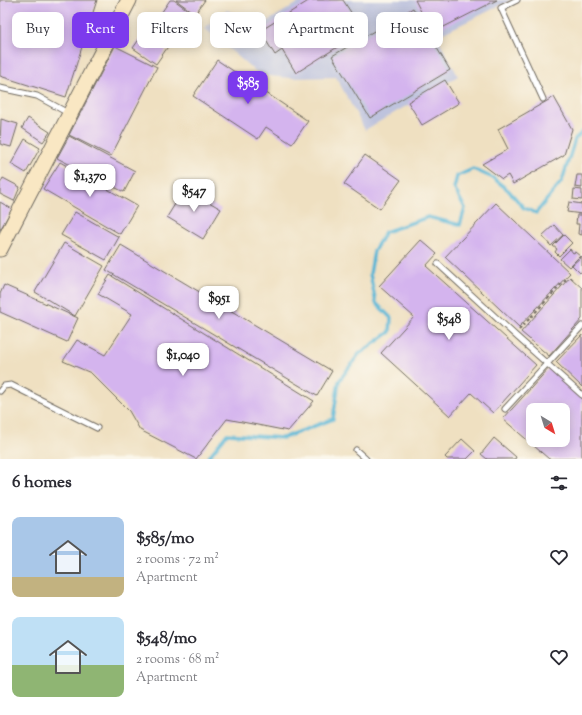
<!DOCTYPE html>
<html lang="en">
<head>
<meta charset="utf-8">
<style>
	body { margin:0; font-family:"Sorts Mill Goudy",serif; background:#f7f7f7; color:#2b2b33; height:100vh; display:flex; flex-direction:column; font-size:15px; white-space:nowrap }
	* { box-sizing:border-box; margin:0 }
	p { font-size:13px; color:#7c7c81 }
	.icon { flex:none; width:22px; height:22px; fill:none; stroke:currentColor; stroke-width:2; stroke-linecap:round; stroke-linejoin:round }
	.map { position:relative; height:459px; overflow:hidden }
	.details { display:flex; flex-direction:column; background:#fff; flex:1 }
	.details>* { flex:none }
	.top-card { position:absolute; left:12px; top:12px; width:558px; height:36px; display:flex; gap:8px }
	.needle { width:26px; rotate:142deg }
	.fabs { position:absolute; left:526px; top:403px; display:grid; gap:8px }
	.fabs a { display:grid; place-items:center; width:44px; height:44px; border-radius:8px; background:#fff; box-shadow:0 2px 10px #0003; font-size:20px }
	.price { position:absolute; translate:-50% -34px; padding:0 9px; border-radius:8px; background:#fff; color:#222; font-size:13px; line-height:26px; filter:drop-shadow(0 1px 2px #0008) }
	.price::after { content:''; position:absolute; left:50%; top:24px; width:12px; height:9px; margin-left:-6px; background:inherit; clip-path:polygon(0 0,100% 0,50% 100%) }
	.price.on { background:#7c3aed; color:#fff }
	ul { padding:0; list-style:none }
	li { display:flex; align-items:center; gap:12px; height:100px; padding:0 12px }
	li span { display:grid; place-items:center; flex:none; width:112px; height:80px; border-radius:8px; color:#555 }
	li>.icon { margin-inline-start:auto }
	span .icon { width:48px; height:48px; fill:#fffc; stroke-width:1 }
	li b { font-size:17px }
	h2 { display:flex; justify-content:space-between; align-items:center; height:48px; padding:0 12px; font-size:17px }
	.tag { padding:0 14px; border-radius:8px; background:#fff; box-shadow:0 2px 10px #0003; font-size:14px; line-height:36px }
	.tag.on { background:#7c3aed; color:#fff }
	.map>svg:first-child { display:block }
	.industrial { fill:#bec3dd }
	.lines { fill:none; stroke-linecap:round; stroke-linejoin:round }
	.stream { stroke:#57b5d5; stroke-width:3.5 }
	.building { fill:#d4b4ee; fill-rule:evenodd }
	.service-casing { stroke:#706a60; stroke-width:7 }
	.secondary-casing { stroke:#706a60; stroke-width:17 }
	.path { stroke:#706a60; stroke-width:2; stroke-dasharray:3 3; stroke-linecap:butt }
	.service { stroke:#fff; stroke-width:5 }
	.secondary { stroke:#f9e7c3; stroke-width:15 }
</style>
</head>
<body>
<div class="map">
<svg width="582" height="459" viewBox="0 0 582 459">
	<rect width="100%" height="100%" fill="#fbf7ec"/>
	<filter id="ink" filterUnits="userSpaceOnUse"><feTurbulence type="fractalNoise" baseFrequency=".025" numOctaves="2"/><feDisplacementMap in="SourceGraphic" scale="8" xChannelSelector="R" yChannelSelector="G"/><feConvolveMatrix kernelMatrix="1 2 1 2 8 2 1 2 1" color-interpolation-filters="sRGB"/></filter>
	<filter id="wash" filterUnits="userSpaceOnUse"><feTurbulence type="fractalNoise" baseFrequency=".012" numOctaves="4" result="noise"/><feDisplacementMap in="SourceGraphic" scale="16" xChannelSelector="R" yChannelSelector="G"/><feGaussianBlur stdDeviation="0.9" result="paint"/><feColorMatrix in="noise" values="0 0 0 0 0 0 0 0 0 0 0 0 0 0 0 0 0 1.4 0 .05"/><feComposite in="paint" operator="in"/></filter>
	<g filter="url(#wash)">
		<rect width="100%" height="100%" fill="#efe0c1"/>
		<polygon class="industrial" points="303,0 512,0 437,36 458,76 365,130 336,77 290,78 260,75 204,28 227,10 260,26"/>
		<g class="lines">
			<polyline class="stream" points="207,459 227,434 283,438 333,419 339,381 359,354 390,332 391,318 376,303 370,274 374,251 385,232 428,217 460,225 465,208 454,188 457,176 473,169 493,178 508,190 524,208 536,213 562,181 575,139 582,132"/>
		</g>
		<g id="blocks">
			<g class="building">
				<polygon points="0,0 97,0 66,97 0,76"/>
				<polygon points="170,0 174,0 192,13 177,34 157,19"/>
				<polygon points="176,0 205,0 195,14"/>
				<polygon points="310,0 343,0 363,31 296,73 282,50 275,55 260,31"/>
				<polygon points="415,0 497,0 432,33"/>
				<polygon points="413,8 450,70 370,118 332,56"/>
				<polygon points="153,20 176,35 156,64 133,48"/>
				<polygon points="115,46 157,67 111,156 69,135"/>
				<polygon points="217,60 308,121 292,144 266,127 258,139 193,96"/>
				<polygon points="445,80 459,103 422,125 408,102"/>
				<polygon points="554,97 572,129 564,155 513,184 508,175 502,179 482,164 508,149 498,129"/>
				<polygon points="28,118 50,132 43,142 22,128"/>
				<polygon points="1,119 18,124 11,147 0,144"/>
				<polygon points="69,136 135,171 124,192 57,158"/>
				<polygon points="25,139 40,148 26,173 11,164"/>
				<polygon points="365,155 401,180 380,209 344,184"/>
				<polygon points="60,162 137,206 120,234 43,189"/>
				<polygon points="577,175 582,175 582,188 575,187"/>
				<polygon points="3,178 20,187 14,201 0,194 0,184"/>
				<polygon points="185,188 221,209 203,239 167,217"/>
				<polygon points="574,189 582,190 582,200 573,199"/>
				<polygon points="0,202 12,209 0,230"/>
				<polygon points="569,202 582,204 582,214 567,212"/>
				<polygon points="496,203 570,273 519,327 445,257"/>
				<polygon points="75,212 119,237 106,260 61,235"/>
				<polygon points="577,215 582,215 582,235 578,234 579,224 576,224"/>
				<polygon points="554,225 563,235 551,246 542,236"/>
				<polygon points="564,235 572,243 559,256 555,252 557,249 553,246"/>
				<polygon points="421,240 437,254 426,266 536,365 493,413 471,393 450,416 381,353 414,317 379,286"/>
				<polygon points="64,243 104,266 75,316 35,292"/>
				<polygon points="121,245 332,371 317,396 106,270"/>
				<polygon points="570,249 573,253 575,252 580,256 569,267 560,259"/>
				<polygon points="582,256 582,271 580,273 572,265"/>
				<polygon points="110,275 314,401 288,431 227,419 196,459 140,430 129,411 91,373 63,361 77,340 105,355 132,314 98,294"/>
				<polygon points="570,277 582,288 582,319 549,356 521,332"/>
				<polygon points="4,285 78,318 67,342 0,312 0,294"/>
				<polygon points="582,335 582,387 556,362"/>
				<path d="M550,367L582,397V459H549L503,419ZM533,410H563V440H533Z"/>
				<polygon points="494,438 516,457 515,459 487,459 481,454"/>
				<polygon points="462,439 475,451 467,459 447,459 445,457"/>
			</g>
		</g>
	</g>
	<g filter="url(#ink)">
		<use href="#blocks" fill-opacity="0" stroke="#706a60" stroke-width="1"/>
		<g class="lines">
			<defs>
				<g id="service">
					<polyline points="517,0 501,8 543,99"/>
					<polyline points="0,88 37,96 68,113"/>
					<polyline points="438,264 515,335 582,395"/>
					<polyline points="0,391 4,386 11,385 97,428"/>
					<polyline points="505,409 582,326"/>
					<polyline points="356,450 366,459"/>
				</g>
				<polyline id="secondary" points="0,249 129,0"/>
			</defs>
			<use href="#service" class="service-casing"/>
			<use href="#secondary" class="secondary-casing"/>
			<polyline class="path" points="519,330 567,278"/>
			<use href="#service" class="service"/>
			<use href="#secondary" class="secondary"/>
		</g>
	</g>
</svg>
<div class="fabs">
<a><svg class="needle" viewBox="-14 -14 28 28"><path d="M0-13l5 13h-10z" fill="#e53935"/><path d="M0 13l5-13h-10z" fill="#7c7c81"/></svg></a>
</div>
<b class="price on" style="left:248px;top:105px">$585</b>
<b class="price" style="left:90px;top:198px">$1,370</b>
<b class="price" style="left:194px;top:213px">$547</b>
<b class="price" style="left:219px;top:320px">$951</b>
<b class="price" style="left:449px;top:341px">$548</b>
<b class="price" style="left:183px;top:377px">$1,040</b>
<div class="top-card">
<a class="tag">Buy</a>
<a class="tag on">Rent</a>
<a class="tag">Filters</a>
<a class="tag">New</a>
<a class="tag">Apartment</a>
<a class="tag">House</a>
</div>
</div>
<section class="details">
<h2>6 homes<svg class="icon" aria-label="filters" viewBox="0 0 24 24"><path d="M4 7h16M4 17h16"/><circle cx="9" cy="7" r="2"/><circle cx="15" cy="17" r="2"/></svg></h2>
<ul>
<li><span style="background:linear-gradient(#a9c7e8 75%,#c2b280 0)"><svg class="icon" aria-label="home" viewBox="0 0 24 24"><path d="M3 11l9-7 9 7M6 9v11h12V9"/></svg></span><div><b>$585/mo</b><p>2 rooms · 72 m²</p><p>Apartment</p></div><svg class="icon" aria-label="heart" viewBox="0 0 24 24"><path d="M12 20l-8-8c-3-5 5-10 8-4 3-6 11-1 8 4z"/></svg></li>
<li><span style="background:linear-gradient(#bfe0f5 60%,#8fb573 0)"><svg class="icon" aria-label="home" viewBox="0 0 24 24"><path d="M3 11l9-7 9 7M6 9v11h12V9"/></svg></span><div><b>$548/mo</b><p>2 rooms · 68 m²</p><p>Apartment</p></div><svg class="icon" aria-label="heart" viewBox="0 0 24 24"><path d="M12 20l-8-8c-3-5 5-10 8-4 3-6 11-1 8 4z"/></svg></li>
</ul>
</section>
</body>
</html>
